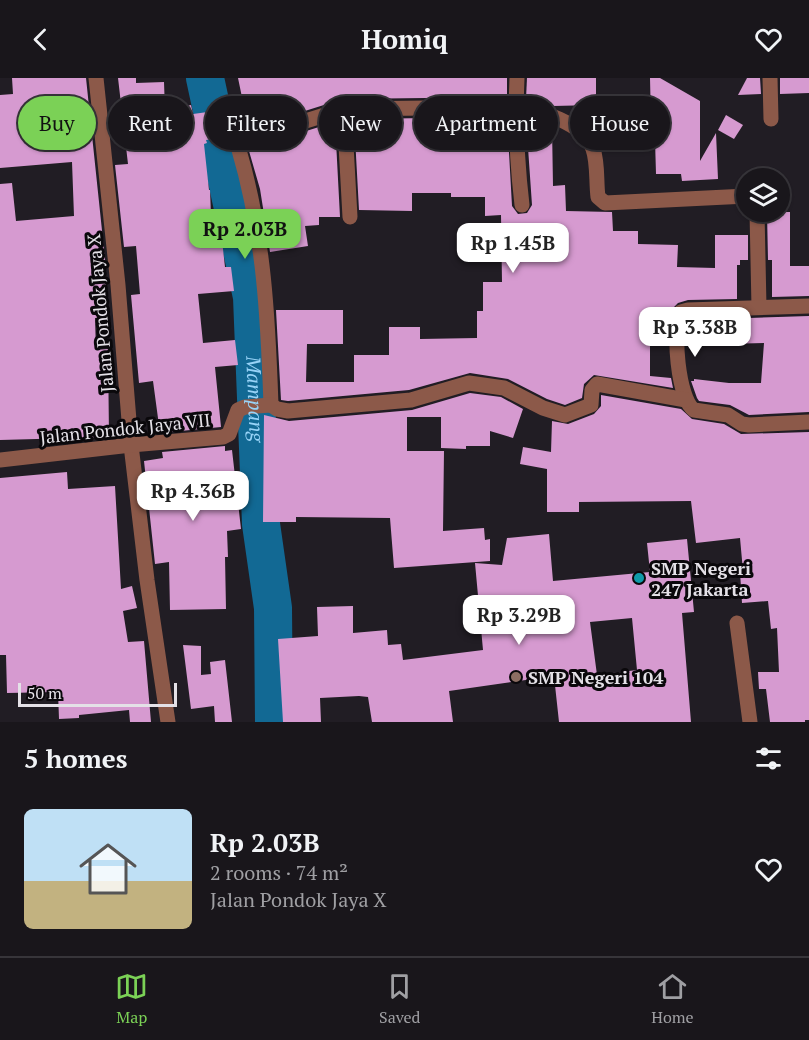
<!DOCTYPE html>
<html lang="en">
<head>
<meta charset="utf-8">
<style>
	body { margin:0; font-family:"PT Serif",serif; background:#262328; color:#f1f3f6; height:100vh; display:flex; flex-direction:column; font-size:22px; white-space:nowrap }
	* { box-sizing:border-box; margin:0 }
	p { font-size:20px; color:#9f9fa3 }
	.icon { flex:none; width:33px; height:33px; fill:none; stroke:currentColor; stroke-width:2; stroke-linecap:round; stroke-linejoin:round }
	.map { position:relative; height:644px; overflow:hidden }
	.details { display:flex; flex-direction:column; background:#19161b; flex:1 }
	.details>* { flex:none }
	.guide { position:absolute; left:18px; top:18px; width:774px; height:54px; display:flex; gap:12px }
	.fabs { position:absolute; left:736px; top:90px; display:grid; gap:12px }
	.fabs a { display:grid; place-items:center; width:54px; height:54px; border-radius:50%; background:#19161b; box-shadow:0 2px 4px #0004,0 0 0 2px #37353a; font-size:30px }
	.scale { position:absolute; left:18px; bottom:15px; width:159px; box-sizing:border-box; padding-left:6px; border:3px solid #e4e1e7; border-top:0; font-size:16px; line-height:21px; white-space:nowrap; color:#e4e1e7; -webkit-text-stroke:4px #0a080b; paint-order:stroke }
	.price { position:absolute; translate:-50% -51px; padding:0 14px; border-radius:12px; background:#fff; color:#222; font-size:20px; line-height:39px; filter:drop-shadow(0 2px 3px #0008) }
	.price::after { content:''; position:absolute; left:50%; top:36px; width:18px; height:14px; margin-left:-9px; background:inherit; clip-path:polygon(0 0,100% 0,50% 100%) }
	.price.on { background:#7bd156; color:#111 }
	ul { padding:0; list-style:none }
	li { display:flex; align-items:center; gap:18px; height:150px; padding:0 24px }
	li span { display:grid; place-items:center; flex:none; width:168px; height:120px; border-radius:9px; color:#555 }
	li>.icon { margin-inline-start:auto }
	span .icon { width:72px; height:72px; fill:#fffc; stroke-width:1 }
	li b { font-size:26px }
	h2 { display:flex; justify-content:space-between; align-items:center; height:72px; padding:0 24px; font-size:26px }
	.chip { padding:0 21px; border-radius:27px; background:#19161b; box-shadow:0 2px 4px #0004,0 0 0 2px #37353a; font-size:21px; line-height:54px }
	.chip.on { background:#7bd156; color:#111 }
	header { display:flex; justify-content:space-between; align-items:center; height:78px; padding:0 24px; background:#19161b; font-size:27px; font-weight:700 }
	.menu { display:flex; justify-content:space-around; align-items:center; height:84px; border-top:2px solid #37353a; background:#19161b; font-size:16px; color:#9f9fa3 }
	.menu a { display:grid; justify-items:center; gap:3px }
	.menu .on { color:#7bd156 }
	.map>svg:first-child { display:block }
	.lines { fill:none; stroke-linecap:round; stroke-linejoin:round }
	.river { stroke:#126994; stroke-width:38 }
	.building { fill:#d69ad0; fill-rule:evenodd }
	.minor { stroke:#8c5949; stroke-width:15 }
	.culture-dot { fill:#0f9aa8; stroke:#0a080b; stroke-width:2 }
	.education-dot { fill:#8d6e63; stroke:#0a080b; stroke-width:2 }
	.labels { text-anchor:middle; dominant-baseline:central; stroke-width:6; stroke-linejoin:round; paint-order:stroke }
	.street-label { font-size:18px; fill:#e4e1e7; stroke:#0a080b }
	.poi-label { font-size:18px; font-weight:bold; fill:#e4e1e7; stroke:#0a080b; text-anchor:start }
	.water-label { font-size:20px; font-style:italic; fill:#98d3f7; stroke:#0a080b }
</style>
</head>
<body>
<header><svg class="icon" aria-label="back" viewBox="0 0 24 24"><path d="M15 5l-7 7 7 7"/></svg>Homiq<svg class="icon" aria-label="heart" viewBox="0 0 24 24"><path d="M12 20l-8-8c-3-5 5-10 8-4 3-6 11-1 8 4z"/></svg></header>
<div class="map">
<svg width="809" height="644" viewBox="0 0 809 644">
	<rect width="100%" height="100%" fill="#211d24"/>
	<g class="lines">
		<path class="river" id="s1" d="M205,0L252,219L261,446L273,530L274,644"/>
	</g>
	<g class="building">
		<polygon points="12,0 86,0 105,181 107,239 95,240 96,272 108,271 109,359 0,362 0,106 12,105 16,143 74,138 72,84 0,90 0,17 13,16"/>
		<polygon points="118,0 136,0 136,5 164,4 165,33 191,27 193,36 244,29 238,0 507,0 507,19 343,21 248,51 236,58 206,62 207,65 204,66 209,112 210,112 212,163 222,162 225,189 231,189 234,213 198,216 203,265 235,262 238,287 215,289 221,349 160,355 153,303 139,305 131,217 140,216 136,168 124,169 115,87 128,86"/>
		<polygon points="527,0 596,0 596,27 553,28 526,21"/>
		<polygon points="650,0 660,0 700,23 700,83 716,55 718,101 682,103 681,96 656,96 655,62 607,67 606,49 651,44"/>
		<polygon points="747,0 760,0 761,16 738,17"/>
		<polygon points="780,0 809,0 809,15 780,16"/>
		<polygon points="726,37 743,47 734,61 718,52"/>
		<polygon points="507,39 512,128 518,136 527,135 532,127 526,41 552,49 553,108 565,107 566,133 612,134 613,153 638,153 638,166 678,167 677,189 715,190 715,157 748,157 748,182 740,182 740,187 737,187 737,221 688,222 678,225 672,231 669,240 667,267 650,267 650,298 671,300 673,310 594,297 584,306 582,320 565,327 547,321 508,301 470,295 409,312 288,323 281,322 276,232 343,232 343,266 307,266 306,304 354,304 354,277 389,277 389,249 420,249 420,261 477,260 477,233 483,233 483,204 502,204 501,137 485,138 485,119 451,119 451,115 412,115 412,133 359,132 354,41"/>
		<polygon points="335,44 340,139 319,139 319,147 305,148 308,168 270,174 260,111 249,73 255,69"/>
		<polygon points="767,134 790,134 790,188 809,188 809,218 772,219 772,182 768,182"/>
		<polygon points="809,238 809,334 749,337 730,327 699,323 697,320 691,303 694,303 694,301 729,305 761,305 764,265 687,267 689,242"/>
		<polygon points="470,315 501,319 523,331 513,360 490,353 490,368 466,368 466,371 441,370 441,339 407,339 407,373 444,373 443,453 484,450 485,462 490,461 490,483 394,490 390,440 296,439 296,444 263,444 264,337 289,343 412,332"/>
		<polygon points="601,317 681,331 692,341 724,346 741,356 809,354 809,642 805,642 805,644 770,644 766,611 759,611 758,594 779,594 777,550 771,551 768,523 742,525 740,494 743,493 740,460 696,465 691,423 579,424 579,434 547,434 547,391 520,386 523,369 551,374 552,343 568,346 594,336 601,328"/>
		<polygon points="225,368 225,373 232,372 241,451 227,453 228,479 225,479 226,531 170,532 169,484 155,486 144,383 163,380 162,374"/>
		<polygon points="67,394 68,411 115,408 121,511 132,508 137,530 123,533 128,564 144,563 151,644 130,644 129,632 79,637 79,640 59,641 58,614 7,615 6,577 0,577 0,400"/>
		<path d="M549,456L553,503L650,494L647,465L687,461L694,534L682,535L691,644H559L554,598L449,613L453,644H372L368,619L359,618L320,620L321,644H283L278,561L318,558L317,529L353,528V555L387,552L388,567L401,566L403,582L483,572L475,485L502,487L507,460ZM632,540L637,592L597,597L590,544Z"/>
		<polygon points="183,567 201,568 201,597 211,596 210,584 225,582 232,644 215,644 214,628 191,631"/>
	</g>
	<g class="lines">
		<g class="minor">
			<polyline points="96,0 118,207 131,367 147,502 168,644"/>
			<path d="M517,0C515,43 517,84 522,127"/>
			<polyline points="770,0 771,41"/>
			<polyline points="344,31 350,139"/>
			<polyline points="757,134 759,229"/>
			<path d="M809,228L688,232L681,234C672,251 678,321 694,332L728,337L742,346L749,347L809,344"/>
			<path d="M271,327C268,240 264,157 239,72L240,67L251,60L344,31L516,29C539,32 584,45 593,71C598,85 596,104 598,119L605,125L747,118"/>
			<polyline points="0,382 131,367 223,359 229,356 238,332 245,329 271,327 277,331 288,333 411,322 469,305 504,310 543,330 565,337 591,327 592,312 597,306 686,322"/>
			<polyline points="737,545 750,644"/>
		</g>
	</g>
	<circle class="culture-dot" cx="639" cy="500" r="6"/>
	<circle class="education-dot" cx="516" cy="599" r="6"/>
	<g class="labels">
		<g class="street-label">
			<text transform="translate(100 235) rotate(-95)">Jalan Pondok Jaya X</text>
			<text transform="translate(125 350) rotate(-6)">Jalan Pondok Jaya VII</text>
		</g>
		<g class="poi-label">
			<text x="651" y="490">SMP Negeri<tspan x="651" dy="21">247 Jakarta</tspan></text>
			<text x="528" y="599">SMP Negeri 104</text>
		</g>
		<g class="water-label">
			<text stroke="none"><textPath href="#s1" startOffset="326">Mampang</textPath></text>
		</g>
	</g>
</svg>
<div class="fabs">
<a><svg class="icon" aria-label="layers" viewBox="0 0 24 24"><path d="M12 4l9 5-9 5-9-5zM3 14l9 5 9-5"/></svg></a>
</div>
<div class="scale">50 m</div>
<b class="price on" style="left:245px;top:182px">Rp 2.03B</b>
<b class="price" style="left:513px;top:196px">Rp 1.45B</b>
<b class="price" style="left:695px;top:280px">Rp 3.38B</b>
<b class="price" style="left:193px;top:444px">Rp 4.36B</b>
<b class="price" style="left:519px;top:568px">Rp 3.29B</b>
<div class="guide">
<a class="chip on">Buy</a>
<a class="chip">Rent</a>
<a class="chip">Filters</a>
<a class="chip">New</a>
<a class="chip">Apartment</a>
<a class="chip">House</a>
</div>
</div>
<section class="details">
<h2>5 homes<svg class="icon" aria-label="filters" viewBox="0 0 24 24"><path d="M4 7h16M4 17h16"/><circle cx="9" cy="7" r="2"/><circle cx="15" cy="17" r="2"/></svg></h2>
<ul>
<li><span style="background:linear-gradient(#bfe0f5 60%,#c2b280 0)"><svg class="icon" aria-label="home" viewBox="0 0 24 24"><path d="M3 11l9-7 9 7M6 9v11h12V9"/></svg></span><div><b>Rp 2.03B</b><p>2 rooms · 74 m²</p><p>Jalan Pondok Jaya X</p></div><svg class="icon" aria-label="heart" viewBox="0 0 24 24"><path d="M12 20l-8-8c-3-5 5-10 8-4 3-6 11-1 8 4z"/></svg></li>
</ul>
</section>
<nav class="menu">
<a class="on"><svg class="icon" aria-label="map" viewBox="0 0 24 24"><path d="M3 6l6-2 6 2 6-2v14l-6 2-6-2-6 2zM9 4v14M15 6v14"/></svg>Map</a>
<a><svg class="icon" aria-label="saved" viewBox="0 0 24 24"><path d="M7 4h10v16l-5-4-5 4z"/></svg>Saved</a>
<a><svg class="icon" aria-label="home" viewBox="0 0 24 24"><path d="M3 11l9-7 9 7M6 9v11h12V9"/></svg>Home</a>
</nav>
</body>
</html>
